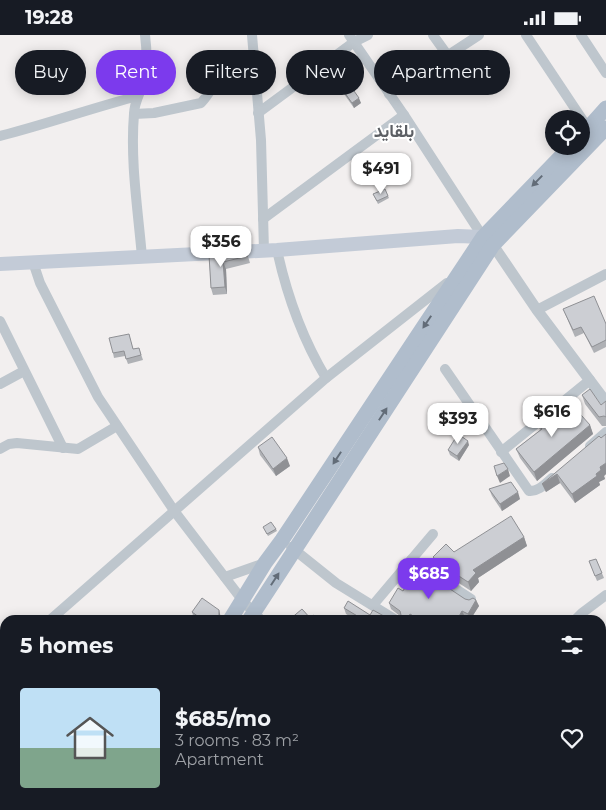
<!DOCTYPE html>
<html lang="en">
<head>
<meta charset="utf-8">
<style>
	body { margin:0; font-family:Montserrat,Vazirmatn,sans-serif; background:#242831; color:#f1f3f6; height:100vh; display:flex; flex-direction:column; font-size:19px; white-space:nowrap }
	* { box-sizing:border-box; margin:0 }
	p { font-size:16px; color:#9ea1a6 }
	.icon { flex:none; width:28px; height:28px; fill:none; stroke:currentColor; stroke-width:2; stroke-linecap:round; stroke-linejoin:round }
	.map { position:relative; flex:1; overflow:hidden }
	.panel { position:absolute; left:0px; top:580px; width:606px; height:195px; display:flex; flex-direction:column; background:#171b24; border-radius:15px 15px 0 0; box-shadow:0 2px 12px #0003 }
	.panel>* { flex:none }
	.guide { position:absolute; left:15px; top:15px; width:576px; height:45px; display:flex; gap:10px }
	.tools { position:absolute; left:545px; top:75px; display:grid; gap:10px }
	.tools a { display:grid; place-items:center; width:45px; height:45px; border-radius:50%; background:#171b24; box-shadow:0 2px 12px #0003; font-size:25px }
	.price { position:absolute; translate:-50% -42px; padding:0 11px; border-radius:10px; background:#fff; color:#222; font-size:16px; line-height:32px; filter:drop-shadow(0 1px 2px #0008) }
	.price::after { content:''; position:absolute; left:50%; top:30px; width:15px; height:11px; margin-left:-8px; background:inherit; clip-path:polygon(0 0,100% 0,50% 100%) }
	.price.on { background:#7c3aed; color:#fff }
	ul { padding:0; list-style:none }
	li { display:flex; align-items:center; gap:15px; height:125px; padding:0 20px }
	li span { display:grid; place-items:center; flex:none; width:140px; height:100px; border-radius:5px; color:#555 }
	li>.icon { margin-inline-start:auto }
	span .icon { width:60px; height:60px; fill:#fffc; stroke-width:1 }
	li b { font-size:21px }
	h2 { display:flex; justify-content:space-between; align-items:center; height:60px; padding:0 20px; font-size:21px }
	.pill { padding:0 18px; border-radius:22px; background:#171b24; box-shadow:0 2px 12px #0003; font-size:18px; line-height:45px }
	.pill.on { background:#7c3aed; color:#fff }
	.status { display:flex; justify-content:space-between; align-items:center; height:35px; padding:0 25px; background:#171b24; direction:ltr }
	.status svg { height:14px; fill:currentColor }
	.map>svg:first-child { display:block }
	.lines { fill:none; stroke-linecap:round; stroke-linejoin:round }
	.minor { stroke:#bec6cd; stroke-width:10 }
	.tertiary { stroke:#bec6cd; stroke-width:11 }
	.secondary { stroke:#c3cbd7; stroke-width:14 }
	.primary { stroke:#b0bdcc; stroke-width:15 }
	.wall { fill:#afb1b5 }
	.shaded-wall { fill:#8f9094 }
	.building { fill:#ccced3; stroke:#8f9094 }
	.oneway { fill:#626c78 }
	.labels { text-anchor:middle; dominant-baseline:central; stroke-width:4; stroke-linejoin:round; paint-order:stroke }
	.district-label { font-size:18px; font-weight:bold; fill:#5c5f64; stroke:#fff }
</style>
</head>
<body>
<div class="status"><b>19:28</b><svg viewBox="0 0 49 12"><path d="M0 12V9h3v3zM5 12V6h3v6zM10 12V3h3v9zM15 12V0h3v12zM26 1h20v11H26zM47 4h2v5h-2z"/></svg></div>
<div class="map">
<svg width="606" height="775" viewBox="0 0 606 775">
	<rect width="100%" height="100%" fill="#f2efef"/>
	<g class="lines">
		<g class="minor">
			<polyline points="252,0 261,105 264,216"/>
			<polyline points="349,0 404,80 483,202"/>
			<polyline points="433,0 448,21"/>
			<polyline points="526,0 588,93"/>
			<polyline points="581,0 606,38"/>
			<polyline points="389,59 479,0"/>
			<polyline points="258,78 354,7 368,0"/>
			<path d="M134,79L154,78L201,68C222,45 219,20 256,48"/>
			<path d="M0,101C47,89 92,73 138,61"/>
			<polyline points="263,184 404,80"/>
			<path d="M277,215C287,261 302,303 326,343"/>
			<path d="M142,222C138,175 130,126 134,79C134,67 141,57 144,46C148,31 147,16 145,0"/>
			<polyline points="33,227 40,248 98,362 175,477 243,566 261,585"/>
			<polyline points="537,275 606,239"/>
			<polyline points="0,286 63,413"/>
			<path d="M445,334L529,456C538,457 545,449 552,443"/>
			<polyline points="0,349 24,336"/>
			<polyline points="590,411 606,397"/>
			<polyline points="0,414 9,409 17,408 78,414 117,391"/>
			<polyline points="501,417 590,345"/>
			<polyline points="291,512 336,548 396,585"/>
			<polyline points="411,525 471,564"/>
			<polyline points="225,542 265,528"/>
			<polyline points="373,570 433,499"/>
			<polyline points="50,585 326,343 447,248"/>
			<polyline points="575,585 582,578 606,560"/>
			<polyline points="0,628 5,624"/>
			<polyline points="601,679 606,679"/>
			<polyline points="487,770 489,775"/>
			<polyline points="602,775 606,774"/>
		</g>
		<polyline class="tertiary" points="493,210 537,275 606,367"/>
		<polyline class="secondary" points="0,229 277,215 458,201 483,202 490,208"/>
		<g class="primary">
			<polyline points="581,101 606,73"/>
			<polyline points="230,585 265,528 282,505 483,202 571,111"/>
			<polyline points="249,585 493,210 606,93"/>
			<polyline points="129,775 130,770"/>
			<polyline points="141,775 143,770"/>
		</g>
	</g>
	<g class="wall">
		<polygon points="342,54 361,68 354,73 344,59"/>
		<polygon points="385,154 389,163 378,169 373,159"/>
		<polygon points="247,218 250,228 226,234 227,259 213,260 211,253 209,220"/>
		<polygon points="563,274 606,289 606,312 594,318 584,298 575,302"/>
		<polygon points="129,299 133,314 139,313 143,325 128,329 125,321 114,323 113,318"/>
		<polygon points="582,360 601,370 606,366 606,391 602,391 585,369"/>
		<polygon points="536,385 551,388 590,390 593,399 537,446 520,423 516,414 540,395"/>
		<polygon points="606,399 606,439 604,441 605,444 599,447 600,450 575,468 560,448 546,457 542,449"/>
		<polygon points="469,410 459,426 450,420 448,415"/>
		<polygon points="258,412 290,431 276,441 260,420"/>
		<polygon points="489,454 520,464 502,476 492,461"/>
		<polygon points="263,492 276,494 277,496 268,501"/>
		<polygon points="524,502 527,511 478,543 479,547 471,556 445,539 437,531 433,522"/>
		<polygon points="596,524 604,543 597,546 589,526"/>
		<polygon points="403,556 469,565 476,565 479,571 470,585 465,582 463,585 392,585 397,585 400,581 391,574 389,568"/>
		<polygon points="344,573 370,580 391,585 356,585 346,579"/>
		<polygon points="192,577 221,583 221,585 196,585 194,584"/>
		<polygon points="601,613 603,617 606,615 606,636 601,639"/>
		<polygon points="574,770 587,770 587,772 579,775 577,775"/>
	</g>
	<g class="shaded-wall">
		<polygon points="359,63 361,68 354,73 352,68"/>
		<polygon points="223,227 226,234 227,259 225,252"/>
		<polygon points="590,390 593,399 537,446 534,437"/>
		<polygon points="468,406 469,410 459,426 457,421"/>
		<polygon points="287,423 290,431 276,441 273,434"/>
		<polygon points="606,428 606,439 604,441 605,444 599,447 600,450 575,468 572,459 596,439 600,432"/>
		<polygon points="508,434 510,441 500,448 497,441"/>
		<polygon points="557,439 560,448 546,457 542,449"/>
		<polygon points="518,457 520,464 502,476 500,469"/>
		<polygon points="524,502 527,511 478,543 479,547 471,556 468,547 473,535"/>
		<polygon points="476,565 479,571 470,585 468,579"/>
		<polygon points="219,575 221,583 221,585 217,585"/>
		<polygon points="462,576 465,582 463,585 457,585"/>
		<polygon points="410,579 412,585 407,585"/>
		<polygon points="475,770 481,770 480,771 477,773"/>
	</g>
	<g class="building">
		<polygon points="349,49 359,63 352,68 342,54"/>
		<polygon points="385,154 388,161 377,166 373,159"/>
		<polygon points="247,218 248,221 223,227 225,252 211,253 209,220"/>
		<polygon points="594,261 606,289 606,305 592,312 581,292 573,295 563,274"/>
		<polygon points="129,299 133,314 139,313 141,320 126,324 124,316 113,318 109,303"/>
		<polygon points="590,354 601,370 606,366 606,382 604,381 599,382 582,360"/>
		<polygon points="573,371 590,390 534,437 516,414 542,394 536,385 545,378 551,388"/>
		<polygon points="458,399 468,406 457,421 448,415"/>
		<polygon points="606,399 606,428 600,432 601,435 596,439 597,441 572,459 557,439 542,449 599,401 601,403"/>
		<polygon points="272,402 287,423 273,434 258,412"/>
		<polygon points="504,428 508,434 497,441 494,431"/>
		<polygon points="511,447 518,457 500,469 489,454"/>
		<polygon points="511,481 524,502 473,535 476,538 468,547 442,530 433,522 446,509 454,517"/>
		<polygon points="271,487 276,494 267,499 263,492"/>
		<polygon points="596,524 602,538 595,541 589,526"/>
		<polygon points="417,532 465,564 469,565 473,563 476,565 468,579 462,576 457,585 420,585 410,579 407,585 392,585 397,585 401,580 400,576 389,568 398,553 403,556"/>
		<polygon points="202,563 219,575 219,582 217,585 203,585 192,577"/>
		<polygon points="348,566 370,580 373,575 391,585 364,585 344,573"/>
		<polygon points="302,574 311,584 313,580 320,585 289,585"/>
		<polygon points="601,613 603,617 606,615 606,630 601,633"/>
		<polygon points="393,770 443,770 447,775 386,775"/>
		<polygon points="514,770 523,770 526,775 516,775"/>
	</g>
	<defs><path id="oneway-solid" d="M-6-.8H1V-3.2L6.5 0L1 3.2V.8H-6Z" transform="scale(1.25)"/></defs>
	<g class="oneway">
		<use href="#oneway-solid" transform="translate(537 146) rotate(134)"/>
		<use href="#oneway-solid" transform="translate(427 287) rotate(124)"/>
		<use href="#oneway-solid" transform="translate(383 379) rotate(-57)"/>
		<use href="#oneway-solid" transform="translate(337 423) rotate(123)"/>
		<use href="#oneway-solid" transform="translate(275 544) rotate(-57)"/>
	</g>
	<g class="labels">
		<g class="district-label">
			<text x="394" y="96">بلقايد</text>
		</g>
	</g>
</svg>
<div class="tools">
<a><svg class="icon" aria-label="locate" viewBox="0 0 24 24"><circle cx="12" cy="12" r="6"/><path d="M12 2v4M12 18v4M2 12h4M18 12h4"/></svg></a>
</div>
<b class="price" style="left:381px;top:160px">$491</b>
<b class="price" style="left:221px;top:233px">$356</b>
<b class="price" style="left:552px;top:403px">$616</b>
<b class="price" style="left:458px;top:410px">$393</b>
<b class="price on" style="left:429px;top:565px">$685</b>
<div class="guide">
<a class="pill">Buy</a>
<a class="pill on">Rent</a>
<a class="pill">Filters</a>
<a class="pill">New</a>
<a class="pill">Apartment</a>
</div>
<section class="panel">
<h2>5 homes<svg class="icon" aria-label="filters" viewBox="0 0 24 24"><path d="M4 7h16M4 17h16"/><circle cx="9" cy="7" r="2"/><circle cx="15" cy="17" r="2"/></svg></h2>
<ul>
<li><span style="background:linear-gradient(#bfe0f5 60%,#7fa58c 0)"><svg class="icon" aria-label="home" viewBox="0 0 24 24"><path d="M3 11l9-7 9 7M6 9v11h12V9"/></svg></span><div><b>$685/mo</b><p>3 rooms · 83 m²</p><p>Apartment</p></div><svg class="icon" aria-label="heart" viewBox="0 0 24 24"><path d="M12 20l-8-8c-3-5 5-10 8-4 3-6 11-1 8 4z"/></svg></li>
</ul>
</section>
</div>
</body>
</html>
